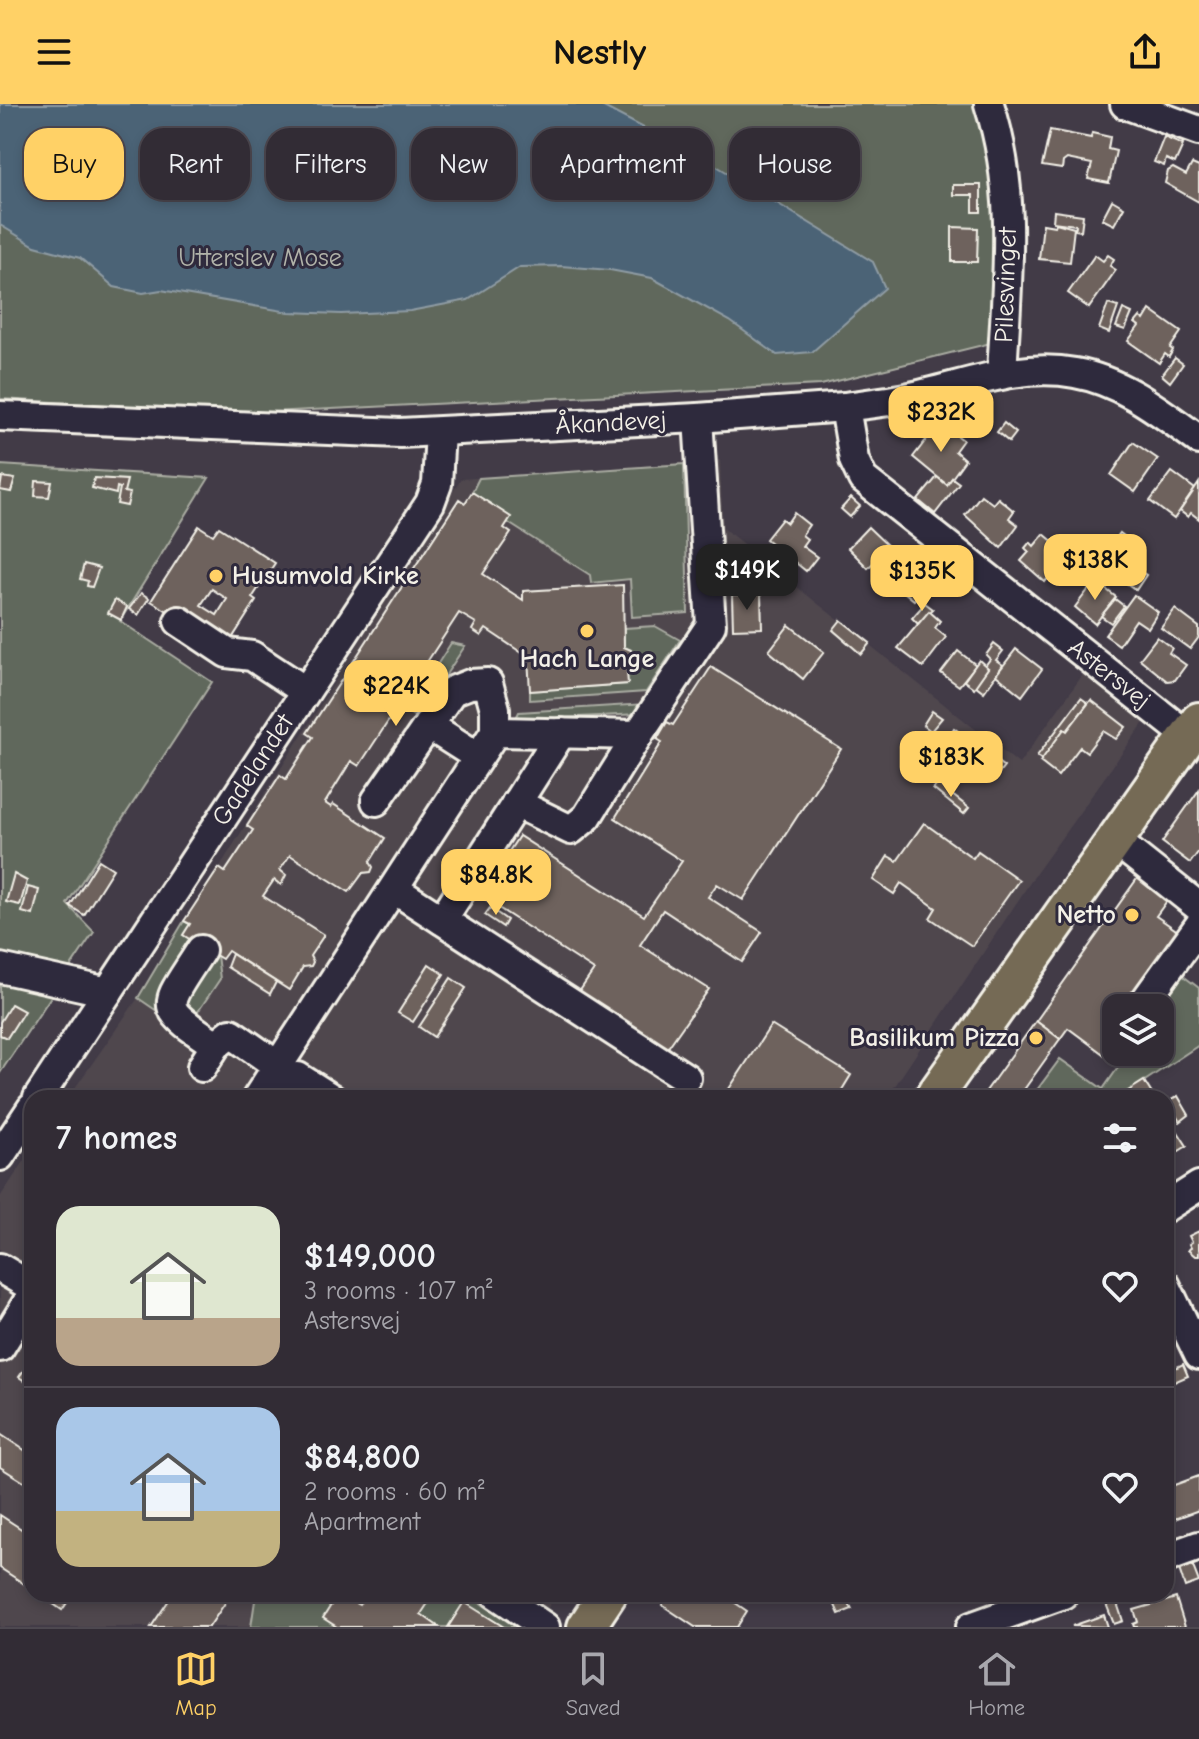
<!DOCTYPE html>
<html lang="en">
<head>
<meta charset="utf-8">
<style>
	body { margin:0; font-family:"Comic Neue",sans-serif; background:#3d3841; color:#f1f3f6; height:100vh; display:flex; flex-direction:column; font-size:30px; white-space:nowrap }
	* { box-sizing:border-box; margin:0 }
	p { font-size:26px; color:#a8a7ad }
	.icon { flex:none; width:44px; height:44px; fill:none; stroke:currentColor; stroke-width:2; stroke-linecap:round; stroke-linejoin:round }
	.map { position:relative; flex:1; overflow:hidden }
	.sheet { position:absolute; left:24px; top:986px; width:1150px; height:512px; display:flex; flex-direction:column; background:#322c35; border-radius:24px; box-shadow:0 4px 12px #0003,0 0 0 2px #4d4850 }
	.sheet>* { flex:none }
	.banner { position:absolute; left:24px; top:24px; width:1152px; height:72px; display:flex; gap:16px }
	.fabs { position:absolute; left:1102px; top:890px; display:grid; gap:16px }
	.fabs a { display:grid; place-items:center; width:72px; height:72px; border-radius:16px; background:#322c35; box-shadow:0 4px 12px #0003,0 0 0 2px #4d4850; font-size:40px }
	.price { position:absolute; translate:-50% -68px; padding:0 18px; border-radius:16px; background:#ffd166; color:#111; font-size:26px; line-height:52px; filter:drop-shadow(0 2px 4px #0008) }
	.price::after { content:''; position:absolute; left:50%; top:48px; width:24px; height:18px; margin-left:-12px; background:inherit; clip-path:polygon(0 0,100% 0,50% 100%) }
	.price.current { background:#222; color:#fff }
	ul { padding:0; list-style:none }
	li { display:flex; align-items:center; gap:24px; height:200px; padding:0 32px }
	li+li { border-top:2px solid #4d4850 }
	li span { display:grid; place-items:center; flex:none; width:224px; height:160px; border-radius:24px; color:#555 }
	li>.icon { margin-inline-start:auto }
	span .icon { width:96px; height:96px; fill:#fffc; stroke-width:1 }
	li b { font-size:34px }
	h2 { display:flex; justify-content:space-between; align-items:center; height:96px; padding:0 32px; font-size:34px }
	.chip { padding:0 28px; border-radius:24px; background:#322c35; box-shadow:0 4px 12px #0003,0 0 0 2px #4d4850; font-size:28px; line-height:72px }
	.chip.current { background:#ffd166; color:#111 }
	header { display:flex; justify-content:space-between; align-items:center; height:104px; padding:0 32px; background:#ffd166; color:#111; font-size:36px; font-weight:700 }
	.dock { display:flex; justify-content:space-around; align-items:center; height:112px; border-top:2px solid #4d4850; background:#322c35; font-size:22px; color:#a8a7ad }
	.dock a { display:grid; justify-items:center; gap:4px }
	.dock .current { color:#ffd166 }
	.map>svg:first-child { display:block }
	.built { fill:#4f474e }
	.green { fill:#60685c; stroke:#aaaca2; stroke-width:2 }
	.water { fill:#4c6376; stroke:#8f9ca4; stroke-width:2 }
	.building { fill:#6e625d; stroke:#f4f1e8; stroke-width:2; fill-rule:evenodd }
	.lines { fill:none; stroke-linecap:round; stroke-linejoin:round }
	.minor-casing { stroke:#f4f1e8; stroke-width:34 }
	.major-casing { stroke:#f4f1e8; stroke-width:42 }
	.minor { stroke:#2f2a3d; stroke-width:28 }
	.major { stroke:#746b55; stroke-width:36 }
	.poi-dot { fill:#ffd166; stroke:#2f2a3d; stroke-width:3 }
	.labels { text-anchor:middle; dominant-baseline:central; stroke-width:6; stroke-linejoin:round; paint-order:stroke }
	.park-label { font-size:26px; fill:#b1b3a9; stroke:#2f2a3d }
	.street-label { font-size:26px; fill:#f4f1e8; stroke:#2f2a3d }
	.poi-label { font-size:26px; font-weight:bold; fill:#f4f1e8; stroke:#2f2a3d; text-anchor:end }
</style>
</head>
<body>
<header><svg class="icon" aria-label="menu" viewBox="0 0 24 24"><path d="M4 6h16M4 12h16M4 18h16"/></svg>Nestly<svg class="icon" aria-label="share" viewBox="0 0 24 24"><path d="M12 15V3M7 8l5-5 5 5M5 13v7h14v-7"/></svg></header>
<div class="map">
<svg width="1199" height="1523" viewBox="0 0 1199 1523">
	<rect width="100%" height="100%" fill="#423b47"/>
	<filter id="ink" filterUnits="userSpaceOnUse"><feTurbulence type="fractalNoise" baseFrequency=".0125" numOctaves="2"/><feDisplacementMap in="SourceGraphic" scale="16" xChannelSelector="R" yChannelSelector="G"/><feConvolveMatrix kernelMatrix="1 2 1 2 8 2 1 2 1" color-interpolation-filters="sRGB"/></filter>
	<g filter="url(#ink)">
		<g class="built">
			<polygon points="720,356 723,424 1019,660 1084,569 1145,617 1037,768 887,994 68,994 138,894 461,375"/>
			<polygon points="32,1046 32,1490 557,1490 535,1523 0,1523 0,1093"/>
		</g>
		<g class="green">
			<polygon points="0,0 978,0 997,91 991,239 821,281 250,309 0,295"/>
			<polygon points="684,360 688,509 632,513 630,475 591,479 590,471 507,418 510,413 472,388 479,374"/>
			<polygon points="0,361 209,374 120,517 212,578 67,800 94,828 0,969"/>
			<polygon points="655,522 680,536 646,588 530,596 530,587 627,580 626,556 632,552 631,546 624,543 624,524"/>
			<polygon points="451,539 465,542 417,614 407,608"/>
			<polygon points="645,600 640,610 515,616 519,608"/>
			<polygon points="184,817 190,820 183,831 198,840 173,918 138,894"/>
			<polygon points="207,845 217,851 220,875 191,918 176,894"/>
			<polygon points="1182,871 1199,884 1199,941 1119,994 1031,994 1060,955 1103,985 1129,948 1160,948 1159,904"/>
			<polygon points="256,1490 467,1490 516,1523 251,1523"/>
		</g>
		<polygon class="water" points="0,0 598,0 715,61 873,158 885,184 812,248 777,251 730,217 652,174 610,166 561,162 520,163 468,196 410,207 341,210 289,208 161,186 143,189 114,183 80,154 35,142 0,121"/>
		<g class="building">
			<polygon points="1050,26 1091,34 1092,29 1110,33 1108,45 1116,47 1109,79 1088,75 1092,60 1067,55 1063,58 1062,65 1042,62"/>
			<polygon points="1164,33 1183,41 1175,59 1166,55 1164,62 1154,58"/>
			<polygon points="1192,60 1199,63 1199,98 1165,79 1168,67 1173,64 1186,71"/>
			<polygon points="953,81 981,81 981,108 973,108 973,91 953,91"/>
			<polygon points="1112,96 1124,103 1114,121 1102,115"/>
			<polygon points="1054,107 1083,111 1081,127 1075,126 1076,121 1053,118"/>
			<polygon points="1056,119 1074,124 1070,158 1039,155 1043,120 1055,122"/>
			<polygon points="952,123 978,124 977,158 952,158"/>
			<polygon points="1095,151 1103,157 1108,151 1114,155 1110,162 1116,166 1089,204 1068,189"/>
			<polygon points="1108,200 1118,203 1109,229 1099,225"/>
			<polygon points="1123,205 1132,209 1125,226 1116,223"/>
			<polygon points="1150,206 1181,228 1170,244 1173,246 1169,253 1165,250 1159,259 1128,237 1139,222 1135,219 1140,213 1144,216"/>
			<polygon points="1175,254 1183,260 1170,278 1162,271"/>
			<polygon points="940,318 963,336 955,347 965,356 947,381 913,353"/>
			<polygon points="1004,319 1016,329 1009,338 997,328"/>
			<polygon points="1133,338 1158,355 1135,388 1111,371"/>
			<polygon points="1172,368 1195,385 1174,415 1150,397"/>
			<polygon points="2,373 15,375 11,388 0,386"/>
			<polygon points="937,373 947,381 952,374 959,379 935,410 918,396"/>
			<polygon points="94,374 127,376 124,388 130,389 127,402 117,400 120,384 117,383 116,390 92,384"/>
			<polygon points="36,377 52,378 49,393 35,392"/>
			<polygon points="1199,379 1199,415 1191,409 1188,413 1180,407"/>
			<polygon points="472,388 511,413 504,424 511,429 483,470 523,496 523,487 623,481 624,543 631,546 632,552 626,556 628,580 530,587 528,553 486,525 481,532 472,526 476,519 459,509 359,662 351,657 325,699 331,703 333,700 385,734 370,758 373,763 371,768 363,769 349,788 290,751 280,766 286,771 281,781 274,776 263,792 324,831 310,852 313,858 311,862 303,863 289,886 228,847 222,855 183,831 190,820 184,817 219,764 225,768 253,726 247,722 280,671 286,675 313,633 307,629 459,395 465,399"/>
			<polygon points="981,391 993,400 998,394 1014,407 1009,414 1018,421 1001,444 965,411"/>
			<polygon points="851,394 860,402 850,413 841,405"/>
			<polygon points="794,409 809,421 802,431 807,435 802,442 817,453 806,467 766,435 782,415 787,419"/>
			<path d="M199,422L213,431L219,423L275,459L252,494L256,497L231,536L179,503L174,511L151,497ZM212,485L227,495L217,511L201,501Z"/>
			<polygon points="868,423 889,443 868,464 848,444"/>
			<polygon points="1120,429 1133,439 1127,448 1114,437"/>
			<polygon points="1044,430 1068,450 1045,478 1021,457 1029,448 1025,444 1030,438 1034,442"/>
			<polygon points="896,447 903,453 893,467 885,460"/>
			<polygon points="911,458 931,474 914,496 894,480"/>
			<polygon points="84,460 99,464 92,483 87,482 88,477 80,475"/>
			<polygon points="1136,464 1146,471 1136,486 1125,478"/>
			<polygon points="1095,477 1116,493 1095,520 1075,503"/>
			<polygon points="141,489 149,494 138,511 129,505"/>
			<polygon points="761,490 762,524 733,525 732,491"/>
			<polygon points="1134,491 1158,508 1148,524 1136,516 1119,541 1105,531"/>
			<polygon points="1115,495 1124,502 1111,519 1101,512"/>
			<polygon points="115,496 127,503 121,516 108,509"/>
			<polygon points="925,499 933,505 918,520 912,514"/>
			<polygon points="1175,505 1199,523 1199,533 1190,545 1161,524"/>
			<polygon points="929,507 940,517 935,524 946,533 923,563 898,544"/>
			<polygon points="841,516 870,539 861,550 833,526"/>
			<polygon points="789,521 824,548 803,575 769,547"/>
			<polygon points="1157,533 1172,544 1169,549 1186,561 1175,576 1167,577 1140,555"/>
			<polygon points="994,540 1003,547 996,556 1003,561 984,588 975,581 988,564 985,562 990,555 986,551"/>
			<polygon points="1016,545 1042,565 1022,592 996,571"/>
			<polygon points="958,547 976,561 959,582 941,569"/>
			<polygon points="979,556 988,564 974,584 964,577"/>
			<polygon points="711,563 841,645 743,796 717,780 708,793 762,828 742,858 663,806 640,841 709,885 667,945 579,888 594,866 480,792 519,732 644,812 682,757 615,714 662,638 657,635 667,618 673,621"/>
			<polygon points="1081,594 1088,599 1067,627 1064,625 1042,656 1037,652"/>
			<polygon points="1091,596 1126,623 1116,635 1103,627 1087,648 1080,643 1058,672 1040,658 1064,625 1067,627"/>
			<polygon points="932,607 942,614 931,627 923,621"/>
			<polygon points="954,624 1004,663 994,676 945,638"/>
			<polygon points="938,680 969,704 964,710 933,685"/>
			<polygon points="1199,686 1199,747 1190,759 1162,738"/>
			<polygon points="924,719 973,754 978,747 1019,776 972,842 930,814 936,804 901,779 894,790 873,776 888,752 897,757"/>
			<polygon points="99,756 113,765 84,811 70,802"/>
			<polygon points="14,770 27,777 20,801 6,798"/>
			<polygon points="1139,772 1169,794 1156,812 1182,830 1129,904 1116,904 1116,938 1106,952 1068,924 1060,935 1036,917"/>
			<polygon points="28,783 39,786 33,811 22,808"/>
			<polygon points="490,804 507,816 503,823 485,811"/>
			<polygon points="232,850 276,878 270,890 227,863"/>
			<polygon points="429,860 444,870 413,918 398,909"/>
			<polygon points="451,874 466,884 434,933 419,923"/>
			<polygon points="11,900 24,907 7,934 0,931 0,918"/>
			<polygon points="1036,917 1060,935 1018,994 981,994"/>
			<polygon points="771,921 851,971 837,994 723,994"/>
			<polygon points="1144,977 1152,990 1146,994 1132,994 1128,987"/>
			<polygon points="1178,992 1189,1011 1180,1018 1168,998"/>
			<polygon points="1169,1014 1187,1042 1166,1055 1166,1016"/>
			<polygon points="1199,1127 1199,1152 1195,1152 1188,1146 1191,1144 1189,1140 1192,1138 1189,1132"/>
			<polygon points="32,1254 32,1282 19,1273"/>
			<polygon points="1183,1260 1188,1272 1172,1279 1167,1268"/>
			<polygon points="0,1330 32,1351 32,1383 0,1363"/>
			<polygon points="1199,1372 1199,1406 1166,1418 1166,1384"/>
			<polygon points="0,1411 32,1432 32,1485 0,1464"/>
			<polygon points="1192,1460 1199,1478 1185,1483 1179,1465"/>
			<polygon points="39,1490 73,1490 62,1506"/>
			<polygon points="173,1490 231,1490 209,1523 151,1523"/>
			<polygon points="338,1490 359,1501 365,1492 363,1490 434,1490 421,1510 439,1523 337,1523 323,1514"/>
			<polygon points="669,1490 722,1490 747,1507 737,1523 695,1523 662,1501"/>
			<polygon points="830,1490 864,1490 848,1498 852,1505 839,1510"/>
			<polygon points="1114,1490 1123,1517 1114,1520 1103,1492"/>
			<polygon points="1176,1494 1185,1523 1134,1523 1133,1520 1138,1518 1134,1506"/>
			<polygon points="464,1498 504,1523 448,1523"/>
			<polygon points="1104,1511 1108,1523 1072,1522"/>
		</g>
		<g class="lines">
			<defs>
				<g id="minor">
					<path d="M989,0C1018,90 1007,176 1002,269"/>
					<polyline points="1125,0 1199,27"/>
					<polyline points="845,303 854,356 863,375 1188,632"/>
					<path d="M0,312L400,329L698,314L845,303C865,300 886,298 906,294C963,283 1016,258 1075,269C1122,277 1162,309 1199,336"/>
					<polyline points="179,517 227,549 252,552 305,587"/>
					<polyline points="428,621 478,653"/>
					<polyline points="376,697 452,587 470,580 488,579 495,605 495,628"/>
					<polyline points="516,699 571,726 587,713 638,631"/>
					<polyline points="1116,737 1199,803"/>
					<polyline points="394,785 686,974"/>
					<polyline points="442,816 561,629"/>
					<path d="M201,846C164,905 155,900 216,941"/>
					<polyline points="0,864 108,888"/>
					<polyline points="1140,904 1199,822"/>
					<polyline points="202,963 216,941 231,929 278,962"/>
					<polyline points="38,994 430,399 437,380 440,328"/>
					<polyline points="257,994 495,628 638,631 711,521 698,314"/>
					<polyline points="285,994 298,973 331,994"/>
					<polyline points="0,1052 32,1004"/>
					<polyline points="1166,1103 1199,1082"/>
					<polyline points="0,1164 32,1183"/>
					<polyline points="1166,1182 1199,1251"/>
					<polyline points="0,1243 32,1191"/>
					<polyline points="1166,1454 1199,1442"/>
					<polyline points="496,1490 545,1523"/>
					<polyline points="971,1523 1063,1490"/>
				</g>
				<g id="major">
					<polyline points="933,994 1199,617"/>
					<polyline points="586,1523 608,1490"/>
				</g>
			</defs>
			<use href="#minor" class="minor-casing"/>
			<use href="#major" class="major-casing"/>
			<use href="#minor" class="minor"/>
			<use href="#major" class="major"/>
		</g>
	</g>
	<g class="poi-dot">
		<circle cx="216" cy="472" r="8"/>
		<circle cx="587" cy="527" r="8"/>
		<circle cx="1132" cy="811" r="8"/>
		<circle cx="1036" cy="934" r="8"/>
	</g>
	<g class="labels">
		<g class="park-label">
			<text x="260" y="154">Utterslev Mose</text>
		</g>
		<g class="street-label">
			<text transform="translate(1006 181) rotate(-88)">Pilesvinget</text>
			<text transform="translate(611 319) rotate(-3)">Åkandevej</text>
			<text transform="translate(1109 570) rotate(38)">Astersvej</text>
			<text transform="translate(253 666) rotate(-57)">Gadelandet</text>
		</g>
		<g class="poi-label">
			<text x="232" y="472" text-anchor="start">Husumvold Kirke</text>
			<text x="587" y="555" text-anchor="middle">Hach Lange</text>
			<text x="1116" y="811">Netto</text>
			<text x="1020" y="934">Basilikum Pizza</text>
		</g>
	</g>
</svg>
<div class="fabs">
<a><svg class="icon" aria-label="layers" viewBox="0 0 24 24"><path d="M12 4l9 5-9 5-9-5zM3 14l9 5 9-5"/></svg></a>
</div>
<b class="price" style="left:941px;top:350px">$232K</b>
<b class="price" style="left:1095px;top:498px">$138K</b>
<b class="price current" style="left:747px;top:508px">$149K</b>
<b class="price" style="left:922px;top:509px">$135K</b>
<b class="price" style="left:396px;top:624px">$224K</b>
<b class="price" style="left:951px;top:695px">$183K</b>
<b class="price" style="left:496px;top:813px">$84.8K</b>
<div class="banner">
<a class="chip current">Buy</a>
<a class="chip">Rent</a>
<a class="chip">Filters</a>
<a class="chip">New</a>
<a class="chip">Apartment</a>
<a class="chip">House</a>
</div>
<section class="sheet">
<h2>7 homes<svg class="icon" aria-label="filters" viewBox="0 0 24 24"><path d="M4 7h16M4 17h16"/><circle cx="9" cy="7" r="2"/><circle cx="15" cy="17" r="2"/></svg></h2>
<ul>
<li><span style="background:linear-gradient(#dfe7d0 70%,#b9a48a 0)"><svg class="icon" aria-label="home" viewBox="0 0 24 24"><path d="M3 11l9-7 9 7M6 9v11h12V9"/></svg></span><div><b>$149,000</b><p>3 rooms · 107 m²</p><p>Astersvej</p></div><svg class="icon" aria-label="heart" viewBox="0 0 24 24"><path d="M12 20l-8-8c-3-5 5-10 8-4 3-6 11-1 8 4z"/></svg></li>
<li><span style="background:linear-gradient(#a9c7e8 65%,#c2b280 0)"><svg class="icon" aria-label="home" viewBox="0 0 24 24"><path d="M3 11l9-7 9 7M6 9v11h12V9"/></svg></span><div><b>$84,800</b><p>2 rooms · 60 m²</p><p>Apartment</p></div><svg class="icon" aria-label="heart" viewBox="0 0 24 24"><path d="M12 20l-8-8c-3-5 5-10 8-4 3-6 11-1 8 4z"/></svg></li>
</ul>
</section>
</div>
<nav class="dock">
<a class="current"><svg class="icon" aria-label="map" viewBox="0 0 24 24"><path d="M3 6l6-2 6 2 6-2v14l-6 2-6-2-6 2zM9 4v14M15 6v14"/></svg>Map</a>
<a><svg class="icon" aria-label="saved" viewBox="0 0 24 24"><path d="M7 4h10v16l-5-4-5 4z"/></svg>Saved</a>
<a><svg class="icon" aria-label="home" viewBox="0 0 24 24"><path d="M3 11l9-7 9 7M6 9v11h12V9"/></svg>Home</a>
</nav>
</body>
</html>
